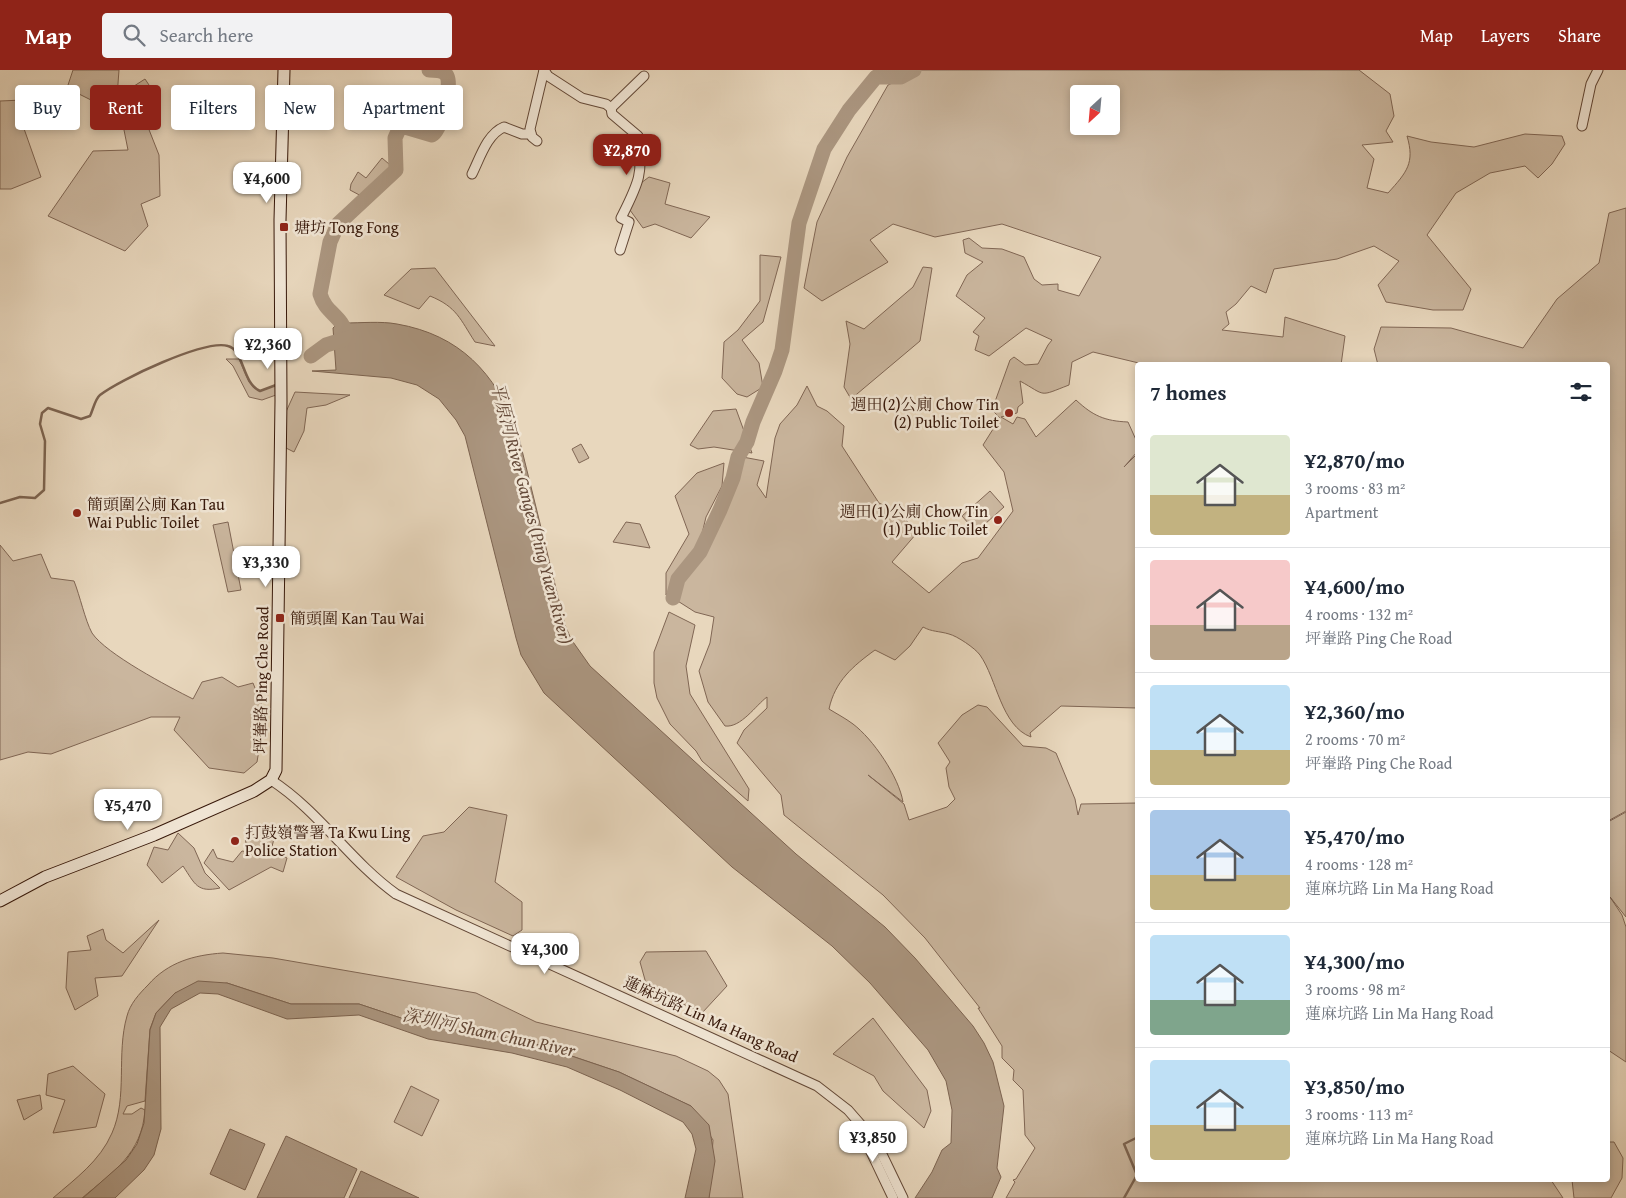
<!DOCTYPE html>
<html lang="en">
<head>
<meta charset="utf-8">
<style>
	body { margin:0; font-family:"Gentium Book Plus","Noto Serif SC",serif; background:#f2f2f3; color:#1f2937; height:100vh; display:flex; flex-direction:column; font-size:19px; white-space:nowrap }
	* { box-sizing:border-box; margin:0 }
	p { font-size:16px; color:#747a83 }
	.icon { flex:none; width:28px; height:28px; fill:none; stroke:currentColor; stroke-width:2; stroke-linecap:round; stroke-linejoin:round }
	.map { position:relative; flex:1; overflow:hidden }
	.details { position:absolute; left:1135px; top:292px; width:475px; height:820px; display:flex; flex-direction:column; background:#fff; border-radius:5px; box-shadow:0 2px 8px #0003 }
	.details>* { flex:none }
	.banner { position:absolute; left:15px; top:15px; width:475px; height:45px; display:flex; gap:10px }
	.needle { width:32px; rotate:206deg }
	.controls { position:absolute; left:1070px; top:15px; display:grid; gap:10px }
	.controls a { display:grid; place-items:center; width:50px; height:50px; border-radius:5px; background:#fff; box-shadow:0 2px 8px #0003; font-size:25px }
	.price { position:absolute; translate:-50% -42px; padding:0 11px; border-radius:10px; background:#fff; color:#222; font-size:16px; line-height:32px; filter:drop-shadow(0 1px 2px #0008) }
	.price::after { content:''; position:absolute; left:50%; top:30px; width:15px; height:11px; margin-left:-8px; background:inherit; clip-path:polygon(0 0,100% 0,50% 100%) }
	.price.current { background:#8f2418; color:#fff }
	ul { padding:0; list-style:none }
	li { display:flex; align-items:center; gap:15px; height:125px; padding:0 15px }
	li+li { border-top:1px solid #e0e1e3 }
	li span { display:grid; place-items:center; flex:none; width:140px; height:100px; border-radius:5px; color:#555 }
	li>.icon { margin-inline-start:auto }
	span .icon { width:60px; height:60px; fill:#fffc; stroke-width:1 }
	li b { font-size:21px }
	h2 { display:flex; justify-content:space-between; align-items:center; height:60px; padding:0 15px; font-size:21px }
	.tag { padding:0 18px; border-radius:5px; background:#fff; box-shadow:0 2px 8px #0003; font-size:18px; line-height:45px }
	.tag.current { background:#8f2418; color:#fff }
	header { display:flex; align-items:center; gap:30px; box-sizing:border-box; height:70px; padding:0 25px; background:#8f2418; color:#fff }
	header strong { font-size:24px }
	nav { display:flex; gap:28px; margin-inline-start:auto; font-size:18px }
	.search { width:350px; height:45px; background:#f2f2f3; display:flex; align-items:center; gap:12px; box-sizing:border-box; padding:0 18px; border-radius:5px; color:#747a83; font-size:19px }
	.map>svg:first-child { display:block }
	.green { fill:#cab69e; stroke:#806654; fill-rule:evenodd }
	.water { fill:#ab9680; stroke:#7c6350 }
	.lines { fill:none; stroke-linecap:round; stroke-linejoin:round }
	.stream { stroke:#7c6350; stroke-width:2.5 }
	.river { stroke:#ab9680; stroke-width:15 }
	.street-casing { stroke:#624736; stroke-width:11 }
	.secondary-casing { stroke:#361709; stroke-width:13 }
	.street { stroke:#f0e5d4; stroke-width:9 }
	.secondary { stroke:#f0e5d4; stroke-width:11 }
	.poi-dot { fill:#8f2418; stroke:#f0e5d4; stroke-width:2 }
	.labels { text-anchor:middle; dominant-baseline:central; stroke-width:5; stroke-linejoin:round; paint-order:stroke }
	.poi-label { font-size:16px; fill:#361709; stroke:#f0e5d4; text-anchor:start }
	.street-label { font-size:16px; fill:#361709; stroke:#f0e5d4 }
	.water-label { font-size:18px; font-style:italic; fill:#654a39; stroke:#f0e5d4 }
</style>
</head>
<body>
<header>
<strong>Map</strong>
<div class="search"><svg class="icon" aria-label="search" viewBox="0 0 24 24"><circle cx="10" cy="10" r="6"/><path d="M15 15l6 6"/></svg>Search here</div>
<nav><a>Map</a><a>Layers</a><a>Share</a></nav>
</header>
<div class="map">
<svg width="1626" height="1128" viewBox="0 0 1626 1128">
	<rect width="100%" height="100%" fill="#e8d7bd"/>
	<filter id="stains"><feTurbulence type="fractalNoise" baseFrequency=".004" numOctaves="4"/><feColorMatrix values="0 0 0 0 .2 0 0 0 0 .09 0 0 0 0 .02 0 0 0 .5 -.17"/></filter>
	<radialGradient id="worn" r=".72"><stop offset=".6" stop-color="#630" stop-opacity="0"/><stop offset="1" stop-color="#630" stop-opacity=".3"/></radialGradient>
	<g class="green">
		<polygon points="73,0 119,0 117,27 145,9 157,27 144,47 159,85 160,126 141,134 148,156 125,181 48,146 93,81 128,80 121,45 67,18"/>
		<path d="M920,0H1359L1390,24L1394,46L1386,61L1393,72L1362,75L1374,89L1367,118L1388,123C1407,102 1415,93 1407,66L1431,72L1474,77L1525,64L1562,66L1565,74L1552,94L1538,108L1525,96L1490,103L1456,123L1427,165L1471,219L1463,240H1433L1386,232L1378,215L1399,191L1374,176L1337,189L1274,199L1266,223L1251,216L1236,234L1226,242L1229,254L1222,260L1283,267L1285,247L1345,266L1341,295H1147L1093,282L1072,292L1069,315C1038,327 1047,326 1020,311L1023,333L1018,337L1017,343L1001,347L1013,354L1017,347L1025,349L1036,367L1076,330C1093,346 1105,351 1128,352L1137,372V382L1124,397L1137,384V638L1061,636L1030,663L1031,667C1001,656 997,609 980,585C975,578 957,566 949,564C939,561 932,562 923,557L910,576L895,590L875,580C853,596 835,611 829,639C837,644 845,648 853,654C873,669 899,707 903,732L868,705L904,734L909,750L947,737L955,729L949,717L946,698L950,692L938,673L962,645L978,635L987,637L1023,676L1046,678L1056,683L1075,729L1078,745L1081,734L1137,733L1138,1110H1551L1563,1128H1006L1015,1112L1013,1110L1016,1109L1035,1078L1025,1065L1023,1020L1013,1010L1014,1000L1002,988V976L978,938H980L925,868L883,825L784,745L781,725L737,673L744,660L767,638V627C756,635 741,658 725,656L708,632L699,601L710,573L714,547L695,542L673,528L678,509L700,482L731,412L732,385L764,391L757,415L766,428L775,368L780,354L797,335L807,316L817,336L827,341L844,356L842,376L879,433L902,444L916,464L892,492L929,523L962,493L978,488L1013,441L1004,402L983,375L1000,348L992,340L1010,290L1014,287L1025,295L1038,294L1048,275L1052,270L1026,258L989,286L975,280L979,266L973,262L985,248L956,226L967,205L983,192L965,183L963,170L969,168L982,178L1002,179L1024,187L1034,209L1042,215L1058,214V220L1079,226L1101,187L1002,154L935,167L893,154L870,170L888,192L822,231L804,218L817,152L847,87L888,15ZM1079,24H1111V56H1079Z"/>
		<polygon points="23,30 22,53 41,107 11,119 0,119 0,31"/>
		<polygon points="382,88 396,100 381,117 365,128 350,120 351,114 358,102 366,108"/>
		<polygon points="649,107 670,113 665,134 710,147 691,168 655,154 643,158 627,136 629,122"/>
		<polygon points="1626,138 1626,741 1608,751 1608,295 1378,295 1374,279 1381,257 1451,258 1523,278 1557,229 1599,193 1609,143"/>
		<polygon points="760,185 781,187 763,252 742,270 759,293 763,317 747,327 737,324 722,308 724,272 738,260 760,231"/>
		<polygon points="923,197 932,198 920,271 851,329 844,317 850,274 846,251 864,259 913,217"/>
		<path d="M435,198L495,276L475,272C460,249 457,237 430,226L419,239L384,225L411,199Z"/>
		<polygon points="226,289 239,289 249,312 254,318 260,321 276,315 276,325 262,330 249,327 233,296"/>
		<polygon points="295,322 350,325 326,335 307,338 304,361 294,382 284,377 285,344"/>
		<polygon points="736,339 752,383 714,377 698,379 690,375 713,341"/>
		<polygon points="581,374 589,388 579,393 572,379"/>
		<polygon points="724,393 722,416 706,447 700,472 666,525 666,503 689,464 675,426 697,403"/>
		<polygon points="990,421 1004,437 976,462 962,446"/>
		<polygon points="228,452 241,520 228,522 213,455"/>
		<polygon points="626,452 640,454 650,478 613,472"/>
		<path d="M0,475L13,491L41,484L51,508L74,511C80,526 85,550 92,563C106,584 169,617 193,629L202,612L222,607L238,617L253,613L265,643L257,692L244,703L209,698L174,660L180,647H151L51,684L28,682L0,690Z"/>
		<polygon points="669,542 695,555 686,596 690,624 749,719 748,731 702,691 696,681 670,654 657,628 654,613 654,582"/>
		<polygon points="469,737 507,745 495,812 522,832 522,860 513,866 456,840 396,807 423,766 444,762"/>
		<polygon points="1626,742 1626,847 1610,827 1622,845 1626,857 1626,992 1608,980 1608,752"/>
		<polygon points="260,762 274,769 271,780 287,788 283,802 271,797 229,820 204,793 213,779 217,788 233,792 242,781 248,782 245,768"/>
		<path d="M178,763L194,778L205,803L220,818C197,823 195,814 183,796L162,813L147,795L154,777L168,780Z"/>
		<polygon points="159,850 122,906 95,908 98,926 75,940 66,918 68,882 91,880 87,866 103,859 106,870 123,883"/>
		<polygon points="706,881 727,916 702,943 647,917 640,892 646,882"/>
		<path d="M223,883L273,888L476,923L536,952L676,986L708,1001L719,1010L728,1024L743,1128H709L713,1070L691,1036L619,1002L530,972L419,954L359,934H291L227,913L175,923L156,943L150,959L145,1031L127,1036L123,1044H132L141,1038L145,1040C142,1084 113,1102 82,1128H53C75,1109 100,1091 112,1063C128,1027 116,984 127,946C130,934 139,924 148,915C168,892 194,885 223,883Z"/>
		<polygon points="873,948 927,1020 931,1041 924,1058 883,1021 874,1006 833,984"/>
		<polygon points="73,996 105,1024 96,1057 53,1063 65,1030 46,1025 48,1004"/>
		<polygon points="411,1016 439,1030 422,1066 394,1052"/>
		<polygon points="40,1025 42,1039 24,1050 17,1030"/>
		<polygon points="1608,1072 1614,1072 1623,1088 1622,1108 1611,1128 1574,1128 1572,1110 1608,1110"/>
	</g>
	<g class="water">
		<path d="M344,253C361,253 381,251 397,254C460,265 495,303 517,360L565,555L571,569L590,596L796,784L885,857L915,888L973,956L984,973L993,992L1004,1036L997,1098L1001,1107L992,1128H915L932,1102L942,1080L951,1073L952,1040L946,1011L928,980L870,913L832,876L732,797L544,623L521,585L516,568L465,366L456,350L439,329L417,315L391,308L312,301L336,300L333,258L336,255Z"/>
		<polygon points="198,911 227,913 291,934 359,934 419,954 530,972 619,1002 691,1036 709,1055 715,1091 709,1128 685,1128 696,1079 692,1064 683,1052 620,1020 567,997 512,983 428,969 359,945 287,949 218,924 200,923 171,939 160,957 161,1059 154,1085 144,1100 115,1128 83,1128 126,1090 137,1074 144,1053 150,960 156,943 175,923"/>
		<polygon points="230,1059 265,1074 245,1120 210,1104"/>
		<polygon points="286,1066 357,1099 344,1128 257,1128"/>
		<polygon points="361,1101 419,1128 349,1128"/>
	</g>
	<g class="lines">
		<g class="stream">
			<path d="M0,433L20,427L35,428L44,420L45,371L40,354L42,343L48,338L81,349L90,346C93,340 95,329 100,325C119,310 205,269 228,276C244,280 242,313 260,321L276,315"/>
			<polyline points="1124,1128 1137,1105 1124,1074 1138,1067"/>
		</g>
		<g class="river">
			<path d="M348,267C341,244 326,244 320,224L330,172L338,154L396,100L395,68L399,59L405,57L432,65C441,61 452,16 447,6C444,0 435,0 429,0"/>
			<polyline points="311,286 326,275 352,267"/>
			<polyline points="673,528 678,509 700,482 720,440 733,408 738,387 747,372 753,352 775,301 782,280 799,153 824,79 849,40 876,7 901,7 914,0"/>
		</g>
		<defs>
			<g id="street">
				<path d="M544,0L548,6L582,28L606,34L611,38L612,44L638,66C644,104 638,114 621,148L629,152L620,180"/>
				<polyline points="611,38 644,6"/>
				<polyline points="1582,56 1591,14 1598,0"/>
				<polyline points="537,71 532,67 530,59 544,0"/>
				<path d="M472,104C480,88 487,64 504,57L522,64H531"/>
				<path d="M271,710C319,741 350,791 396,824L817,1016L848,1040L876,1072L903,1128"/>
				<polyline points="862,1063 893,1128"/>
			</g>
			<polyline id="secondary" points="0,831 45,807 154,765 254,721 271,710 276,700 281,331 280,150 284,0"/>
		</defs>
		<use href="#street" class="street-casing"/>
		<use href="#secondary" class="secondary-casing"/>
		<use href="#street" class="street"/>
		<use href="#secondary" class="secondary"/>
	</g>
	<g class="poi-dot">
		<rect x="279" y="152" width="10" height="10" rx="2.5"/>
		<circle cx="1009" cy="343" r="5"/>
		<circle cx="77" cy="443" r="5"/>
		<circle cx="998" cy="450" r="5"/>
		<rect x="275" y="543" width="10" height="10" rx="2.5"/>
		<circle cx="235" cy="771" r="5"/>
	</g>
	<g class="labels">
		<g class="poi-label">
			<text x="294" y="157">塘坊 Tong Fong</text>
			<text x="999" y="334" text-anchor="end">週田(2)公廁 Chow Tin<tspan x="999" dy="18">(2) Public Toilet</tspan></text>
			<text x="87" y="434">簡頭圍公廁 Kan Tau<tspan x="87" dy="18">Wai Public Toilet</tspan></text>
			<text x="988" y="441" text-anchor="end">週田(1)公廁 Chow Tin<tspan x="988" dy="18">(1) Public Toilet</tspan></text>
			<text x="290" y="548">簡頭圍 Kan Tau Wai</text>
			<text x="245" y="762">打鼓嶺警署 Ta Kwu Ling<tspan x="245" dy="18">Police Station</tspan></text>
		</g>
		<g class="street-label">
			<text transform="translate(261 610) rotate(-89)">坪輋路 Ping Che Road</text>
			<text transform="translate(711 949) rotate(24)">蓮麻坑路 Lin Ma Hang Road</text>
		</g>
		<g class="water-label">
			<text transform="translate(532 443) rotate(75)">平原河 River Ganges (Ping Yuen River)</text>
			<text transform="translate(489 962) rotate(12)">深圳河 Sham Chun River</text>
		</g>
	</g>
	<rect width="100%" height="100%" filter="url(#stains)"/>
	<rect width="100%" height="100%" fill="url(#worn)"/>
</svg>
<div class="controls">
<a><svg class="needle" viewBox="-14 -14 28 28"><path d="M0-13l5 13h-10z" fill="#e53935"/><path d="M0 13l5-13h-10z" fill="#747a83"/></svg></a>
</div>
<b class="price current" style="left:627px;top:106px">¥2,870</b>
<b class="price" style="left:267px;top:134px">¥4,600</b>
<b class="price" style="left:268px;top:300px">¥2,360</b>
<b class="price" style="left:266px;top:518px">¥3,330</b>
<b class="price" style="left:128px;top:761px">¥5,470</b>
<b class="price" style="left:545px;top:905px">¥4,300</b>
<b class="price" style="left:873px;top:1093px">¥3,850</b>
<div class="banner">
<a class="tag">Buy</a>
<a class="tag current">Rent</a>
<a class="tag">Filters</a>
<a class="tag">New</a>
<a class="tag">Apartment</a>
</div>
<section class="details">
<h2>7 homes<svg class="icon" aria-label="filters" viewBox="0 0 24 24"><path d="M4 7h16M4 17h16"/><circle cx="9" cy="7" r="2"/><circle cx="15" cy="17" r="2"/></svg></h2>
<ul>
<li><span style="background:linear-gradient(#dfe7d0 60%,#c2b280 0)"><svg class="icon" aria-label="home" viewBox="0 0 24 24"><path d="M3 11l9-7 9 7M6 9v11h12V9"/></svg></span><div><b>¥2,870/mo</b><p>3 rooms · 83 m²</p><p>Apartment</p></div></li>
<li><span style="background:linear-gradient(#f6c9c9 65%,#b9a48a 0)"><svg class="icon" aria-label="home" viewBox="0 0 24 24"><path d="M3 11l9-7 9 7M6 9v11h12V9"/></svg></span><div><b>¥4,600/mo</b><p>4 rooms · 132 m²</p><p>坪輋路 Ping Che Road</p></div></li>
<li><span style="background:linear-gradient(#bfe0f5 65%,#c2b280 0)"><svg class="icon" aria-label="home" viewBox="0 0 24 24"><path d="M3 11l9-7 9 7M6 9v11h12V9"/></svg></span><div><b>¥2,360/mo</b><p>2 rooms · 70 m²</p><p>坪輋路 Ping Che Road</p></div></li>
<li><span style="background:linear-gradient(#a9c7e8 65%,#c2b280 0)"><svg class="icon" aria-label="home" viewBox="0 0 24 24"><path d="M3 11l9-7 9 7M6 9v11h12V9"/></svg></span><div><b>¥5,470/mo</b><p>4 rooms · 128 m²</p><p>蓮麻坑路 Lin Ma Hang Road</p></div></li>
<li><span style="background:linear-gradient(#bfe0f5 65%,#7fa58c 0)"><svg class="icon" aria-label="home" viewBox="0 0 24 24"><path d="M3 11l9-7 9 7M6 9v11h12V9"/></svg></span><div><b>¥4,300/mo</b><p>3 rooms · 98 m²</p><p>蓮麻坑路 Lin Ma Hang Road</p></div></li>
<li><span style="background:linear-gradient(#bfe0f5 65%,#c2b280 0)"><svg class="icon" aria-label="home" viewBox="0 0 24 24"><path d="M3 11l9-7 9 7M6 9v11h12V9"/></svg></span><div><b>¥3,850/mo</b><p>3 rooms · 113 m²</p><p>蓮麻坑路 Lin Ma Hang Road</p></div></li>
</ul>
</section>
</div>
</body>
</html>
